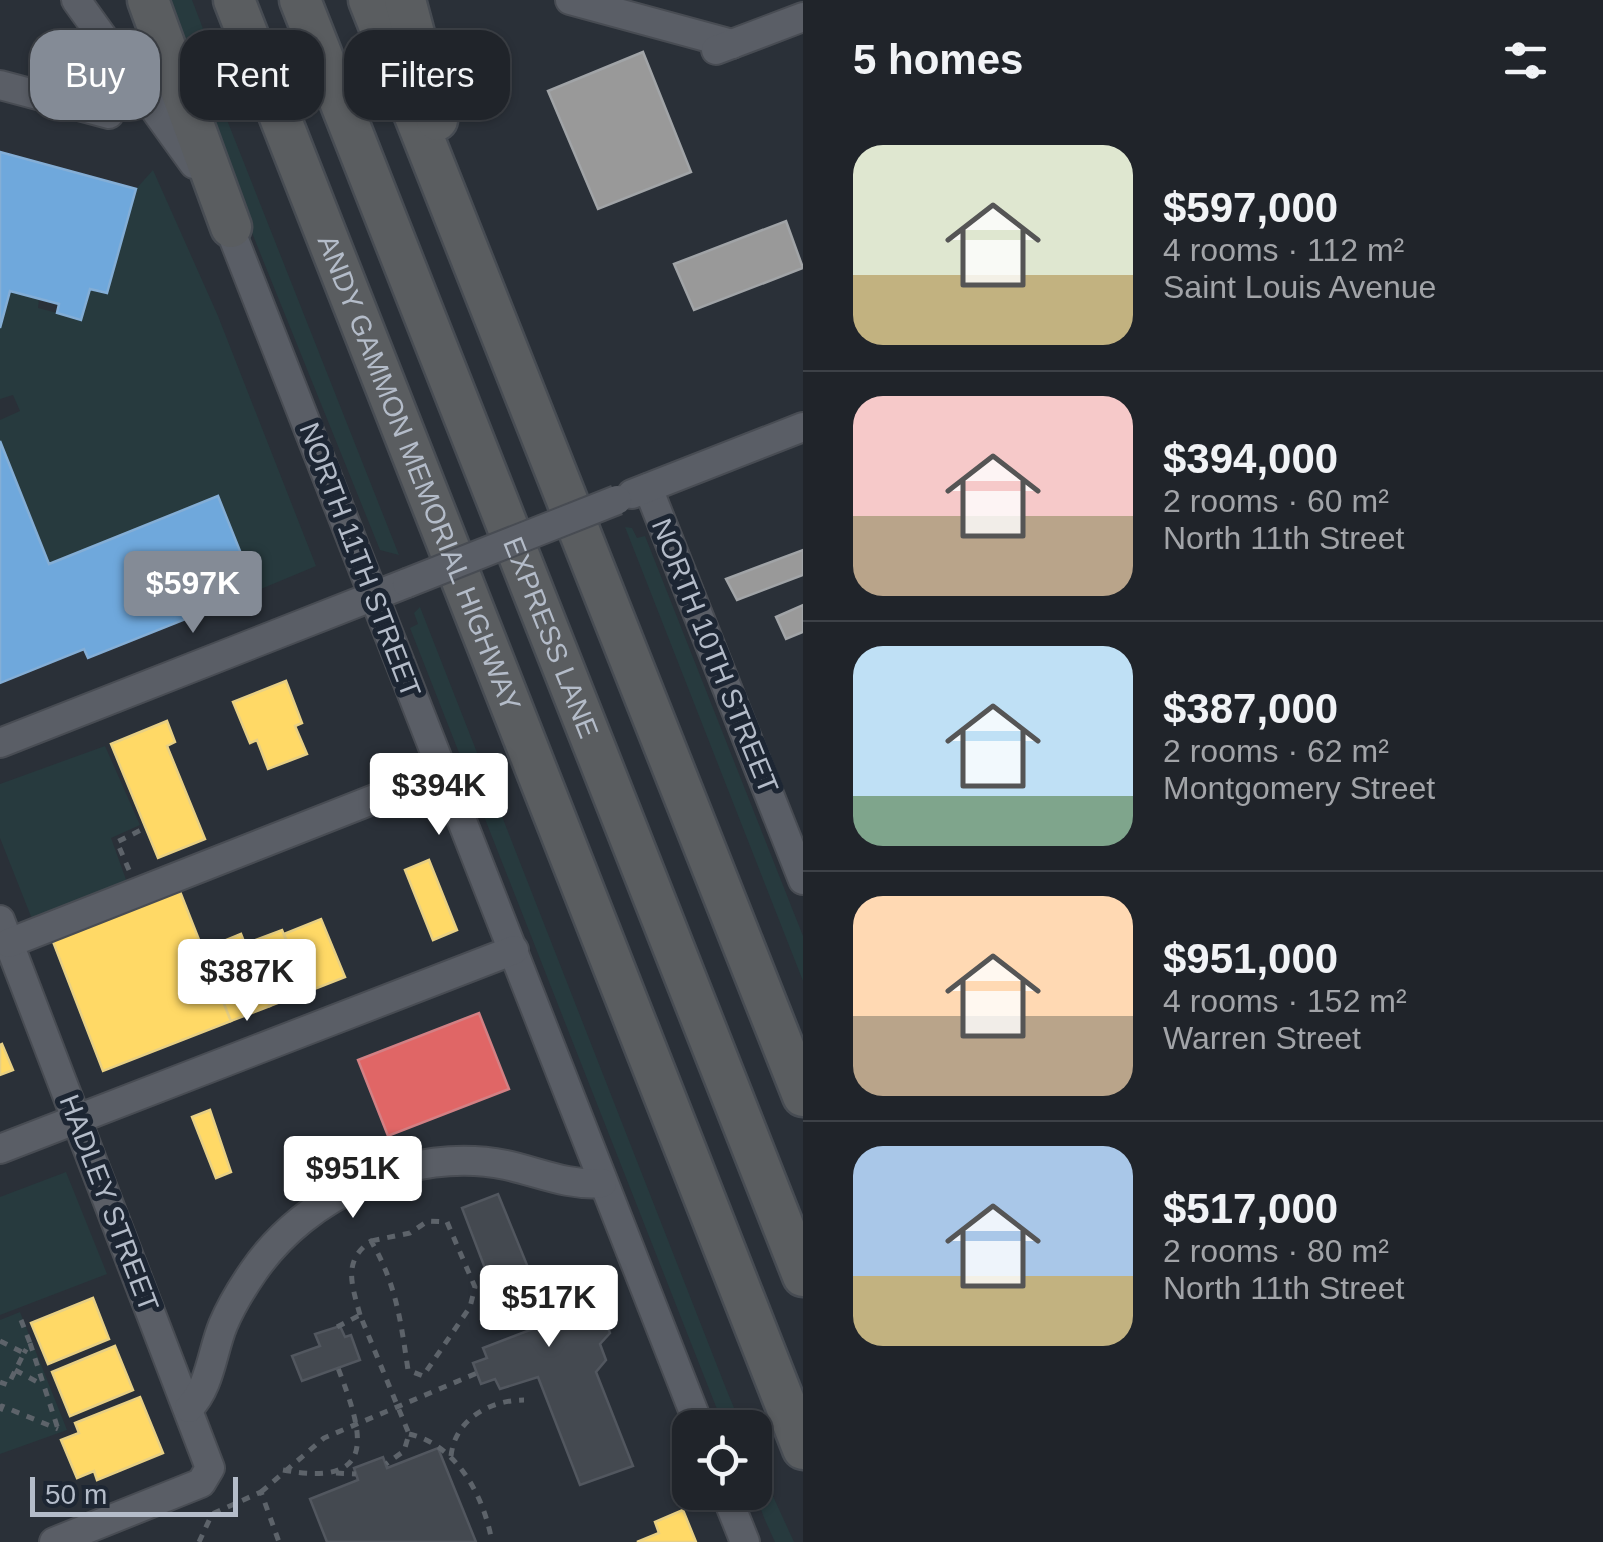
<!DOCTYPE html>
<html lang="en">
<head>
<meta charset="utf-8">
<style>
	body { margin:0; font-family:Helvetica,sans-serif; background:#282c32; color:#f1f3f6; height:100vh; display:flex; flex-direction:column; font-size:38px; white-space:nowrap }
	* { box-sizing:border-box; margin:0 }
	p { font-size:32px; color:#a2a4a8 }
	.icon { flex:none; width:55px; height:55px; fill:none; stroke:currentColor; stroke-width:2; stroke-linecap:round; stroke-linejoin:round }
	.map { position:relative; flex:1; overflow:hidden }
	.panel { display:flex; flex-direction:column; background:#20242a; width:800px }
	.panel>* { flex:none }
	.guide { position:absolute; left:30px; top:30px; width:622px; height:90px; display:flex; gap:20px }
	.tools { position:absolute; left:672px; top:1410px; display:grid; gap:20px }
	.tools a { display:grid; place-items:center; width:100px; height:100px; border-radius:20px; background:#20242a; box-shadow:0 2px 8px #0004,0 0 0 2px #3d4147; font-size:50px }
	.scale { position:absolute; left:30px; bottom:25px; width:208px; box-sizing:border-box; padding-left:10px; border:5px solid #b4bcc9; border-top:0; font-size:28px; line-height:35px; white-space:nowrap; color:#b4bcc9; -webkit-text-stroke:8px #1d2633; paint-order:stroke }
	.price { position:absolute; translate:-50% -85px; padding:0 22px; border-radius:10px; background:#fff; color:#222; font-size:32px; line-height:65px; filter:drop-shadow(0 2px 5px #0008) }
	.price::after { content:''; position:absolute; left:50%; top:60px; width:30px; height:22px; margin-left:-15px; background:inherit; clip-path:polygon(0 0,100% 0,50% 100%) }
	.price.active { background:#848b96; color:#fff }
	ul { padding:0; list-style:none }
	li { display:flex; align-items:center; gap:30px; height:250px; padding:0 50px }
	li+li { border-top:2px solid #3d4147 }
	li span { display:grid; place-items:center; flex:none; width:280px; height:200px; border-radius:30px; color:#555 }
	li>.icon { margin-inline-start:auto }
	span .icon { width:120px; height:120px; fill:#fffc; stroke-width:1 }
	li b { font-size:42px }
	h2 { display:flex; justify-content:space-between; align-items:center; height:120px; padding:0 50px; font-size:42px }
	.pill { padding:0 35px; border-radius:30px; background:#20242a; box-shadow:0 2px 8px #0004,0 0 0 2px #3d4147; font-size:35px; line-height:90px }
	.pill.active { background:#848b96; color:#fff }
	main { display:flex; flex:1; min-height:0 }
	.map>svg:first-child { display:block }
	.green { fill:#273a3e }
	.homes { fill:#ffd966; stroke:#e8d084; stroke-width:2.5 }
	.shops { fill:#e06666; stroke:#d38084; stroke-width:2.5 }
	.schools { fill:#6fa8dc; stroke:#84aed6; stroke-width:2.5 }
	.industry { fill:#999; stroke:#a1a4a7; stroke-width:2.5 }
	.building { fill:#444950; stroke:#52575f; stroke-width:2.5 }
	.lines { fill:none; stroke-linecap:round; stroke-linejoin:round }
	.minor-casing { stroke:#484c53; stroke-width:32 }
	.highway-casing { stroke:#474c53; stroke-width:45 }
	.path { stroke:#5d636a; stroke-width:5; stroke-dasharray:8 8; stroke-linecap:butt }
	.minor { stroke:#5a5e66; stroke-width:28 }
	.highway { stroke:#5a5d60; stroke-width:40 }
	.minor-bridge-casing { stroke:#484c53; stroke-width:32; stroke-linecap:butt }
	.minor-bridge { stroke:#5a5e66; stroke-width:28 }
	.labels { text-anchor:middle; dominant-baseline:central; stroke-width:10; stroke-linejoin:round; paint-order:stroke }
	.street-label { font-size:28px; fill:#b4bcc9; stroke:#1d2633 }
</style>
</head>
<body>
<main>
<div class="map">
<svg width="803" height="1542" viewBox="0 0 803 1542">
	<rect width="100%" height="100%" fill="#2a3038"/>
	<g class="green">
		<polygon points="158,0 192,0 217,65 210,77 399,555 380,550"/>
		<polygon points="153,170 218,316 316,566 256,591 217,497 49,564 0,441 0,420 20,411 13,395 0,399 0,328 10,291 39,299 38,308 81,319 90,289 107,293 136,189"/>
		<polygon points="625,527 632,528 637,538 645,536 803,936 803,981"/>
		<polygon points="420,607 727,1391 742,1427 724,1427 410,628 418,624 414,613"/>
		<polygon points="105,746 140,825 111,838 129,888 34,924 0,838 0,784"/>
		<polygon points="66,1172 107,1274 0,1315 0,1197"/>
		<polygon points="20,1312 67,1430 0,1454 0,1320"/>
		<path d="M755,1457L794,1542H775C757,1503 755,1498 755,1457Z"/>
	</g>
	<g class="homes">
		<polygon points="286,681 302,723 295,726 307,754 268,769 257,740 250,743 233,702"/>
		<polygon points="167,721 175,742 167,746 205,839 158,858 111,744"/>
		<polygon points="429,860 457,930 433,940 405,870"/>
		<polygon points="179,889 231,1021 103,1071 52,939"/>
		<polygon points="321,919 345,977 307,992 284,934"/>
		<polygon points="282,930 307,992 270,1006 245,944"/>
		<polygon points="241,934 270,1006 231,1021 202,950"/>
		<polygon points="2,1044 13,1070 0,1075 0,1045"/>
		<polygon points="210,1110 231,1172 216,1178 192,1117"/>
		<polygon points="93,1298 109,1339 48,1364 31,1323"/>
		<polygon points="115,1346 133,1390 70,1416 52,1372"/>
		<polygon points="140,1397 163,1453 97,1480 94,1471 77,1478 61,1440 79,1433 75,1423"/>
		<polygon points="683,1510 696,1542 637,1542 659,1533 655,1522"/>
	</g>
	<polygon class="shops" points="479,1013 509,1089 388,1136 358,1060"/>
	<g class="schools">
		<polygon points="0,152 136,189 107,293 90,289 81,320 57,313 59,304 10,291 0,328"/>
		<polygon points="0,441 49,564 218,496 256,591 88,658 84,649 0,683"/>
	</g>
	<g class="industry">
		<polygon points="643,52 691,172 598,209 548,91"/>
		<polygon points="786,221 803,268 694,310 674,264"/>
		<polygon points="803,550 803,575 737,600 726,579"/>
		<polygon points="803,605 803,632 786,639 776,617"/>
	</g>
	<g class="building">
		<polygon points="498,1194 538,1292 551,1289 557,1306 583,1298 590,1316 604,1317 610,1333 600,1344 606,1360 596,1372 633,1466 580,1485 538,1377 500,1389 495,1379 481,1384 473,1363 487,1358 483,1348 551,1322 544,1305 504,1318 462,1208"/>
		<polygon points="340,1326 345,1337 351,1335 360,1360 302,1381 292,1356 320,1346 315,1334"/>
		<polygon points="438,1448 476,1542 327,1542 310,1499 358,1480 354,1468 383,1457 387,1468"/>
	</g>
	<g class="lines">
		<defs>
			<g id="minor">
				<polyline points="76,0 194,164"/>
				<polyline points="570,0 732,44"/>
				<polyline points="716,50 803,17"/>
				<polyline points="0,85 109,114"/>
				<polyline points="224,214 700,1428"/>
				<polyline points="648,488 803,880"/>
				<polyline points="632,494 803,427"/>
				<polyline points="0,743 407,583"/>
				<polyline points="0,920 210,1468 201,1483 54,1542"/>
				<polyline points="9,943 443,772"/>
				<polyline points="0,1149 514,950"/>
				<path d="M189,1408C210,1387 212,1352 223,1325C231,1306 242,1288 253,1272C306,1194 412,1146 506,1165C538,1172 568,1186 602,1183"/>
				<polyline points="725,1492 745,1542"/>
			</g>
			<g id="highway">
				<polyline points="148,0 231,227"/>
				<path id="s1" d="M234,0L803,1449"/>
				<path id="s2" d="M300,0L803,1276"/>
				<polyline points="369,0 803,1096"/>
				<polyline points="405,0 437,120"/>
			</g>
		</defs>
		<use href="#minor" class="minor-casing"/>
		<use href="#highway" class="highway-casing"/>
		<g class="path">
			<polyline points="129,870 117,842 145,828"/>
			<path d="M360,1315C352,1285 342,1261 371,1241C396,1283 401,1322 408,1370L423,1376L470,1307L475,1287L447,1222L428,1221L410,1233L371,1241"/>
			<polyline points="21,1320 30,1343 24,1353"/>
			<polyline points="337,1327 360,1315 409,1434 404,1451 386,1464"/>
			<polyline points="0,1341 24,1353 8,1385 0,1382"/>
			<polyline points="30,1343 58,1429"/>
			<polyline points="15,1370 43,1385"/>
			<polyline points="0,1411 2,1406 58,1429"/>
			<path d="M409,1434C457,1445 484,1496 492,1542"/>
			<path d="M451,1456C455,1419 490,1400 524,1400"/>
			<path d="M283,1470C380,1488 363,1433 338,1368"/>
			<polyline points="336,1473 356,1474"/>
			<polyline points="261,1492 324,1438 477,1373"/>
			<polyline points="199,1542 212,1514 261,1492 279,1542"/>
		</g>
		<use href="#minor" class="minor"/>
		<use href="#highway" class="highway"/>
		<defs>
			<polyline id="minor-bridge" points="407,583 617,500"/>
		</defs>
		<use href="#minor-bridge" class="minor-bridge-casing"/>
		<use href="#minor-bridge" class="minor-bridge"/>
	</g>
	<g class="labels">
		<g class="street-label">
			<text stroke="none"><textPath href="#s1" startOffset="508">ANDY GAMMON MEMORIAL HIGHWAY</textPath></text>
			<text transform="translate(360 560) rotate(69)">NORTH 11TH STREET</text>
			<text stroke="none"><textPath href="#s2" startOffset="685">EXPRESS LANE</textPath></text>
			<text transform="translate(715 656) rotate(68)">NORTH 10TH STREET</text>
			<text transform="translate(109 1203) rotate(69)">HADLEY STREET</text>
		</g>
	</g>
</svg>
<div class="tools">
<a><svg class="icon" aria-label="locate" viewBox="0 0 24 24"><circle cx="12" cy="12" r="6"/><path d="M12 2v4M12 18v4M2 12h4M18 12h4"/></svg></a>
</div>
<div class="scale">50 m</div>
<b class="price active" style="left:193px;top:636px">$597K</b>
<b class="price" style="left:439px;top:838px">$394K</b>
<b class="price" style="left:247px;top:1024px">$387K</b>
<b class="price" style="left:353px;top:1221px">$951K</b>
<b class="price" style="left:549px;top:1350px">$517K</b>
<div class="guide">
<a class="pill active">Buy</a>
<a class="pill">Rent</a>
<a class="pill">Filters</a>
</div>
</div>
<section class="panel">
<h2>5 homes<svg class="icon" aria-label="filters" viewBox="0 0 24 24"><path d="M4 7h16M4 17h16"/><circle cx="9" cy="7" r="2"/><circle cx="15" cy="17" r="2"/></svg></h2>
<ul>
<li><span style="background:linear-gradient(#dfe7d0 65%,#c2b280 0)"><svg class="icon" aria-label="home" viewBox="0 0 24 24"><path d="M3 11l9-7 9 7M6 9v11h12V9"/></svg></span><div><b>$597,000</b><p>4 rooms · 112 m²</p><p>Saint Louis Avenue</p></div></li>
<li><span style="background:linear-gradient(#f6c9c9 60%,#b9a48a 0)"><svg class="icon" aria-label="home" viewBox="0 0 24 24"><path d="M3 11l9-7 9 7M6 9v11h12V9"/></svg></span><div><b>$394,000</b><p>2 rooms · 60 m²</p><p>North 11th Street</p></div></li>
<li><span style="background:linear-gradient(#bfe0f5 75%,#7fa58c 0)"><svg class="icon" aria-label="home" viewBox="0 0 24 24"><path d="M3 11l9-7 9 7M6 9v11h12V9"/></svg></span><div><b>$387,000</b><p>2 rooms · 62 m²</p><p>Montgomery Street</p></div></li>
<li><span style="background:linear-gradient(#ffd9b3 60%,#b9a48a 0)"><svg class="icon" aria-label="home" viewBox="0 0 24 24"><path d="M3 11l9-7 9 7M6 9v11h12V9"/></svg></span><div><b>$951,000</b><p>4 rooms · 152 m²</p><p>Warren Street</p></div></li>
<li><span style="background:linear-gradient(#a9c7e8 65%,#c2b280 0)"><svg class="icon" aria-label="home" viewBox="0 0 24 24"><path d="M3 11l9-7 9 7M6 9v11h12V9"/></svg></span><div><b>$517,000</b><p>2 rooms · 80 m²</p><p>North 11th Street</p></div></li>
</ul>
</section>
</main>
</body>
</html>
